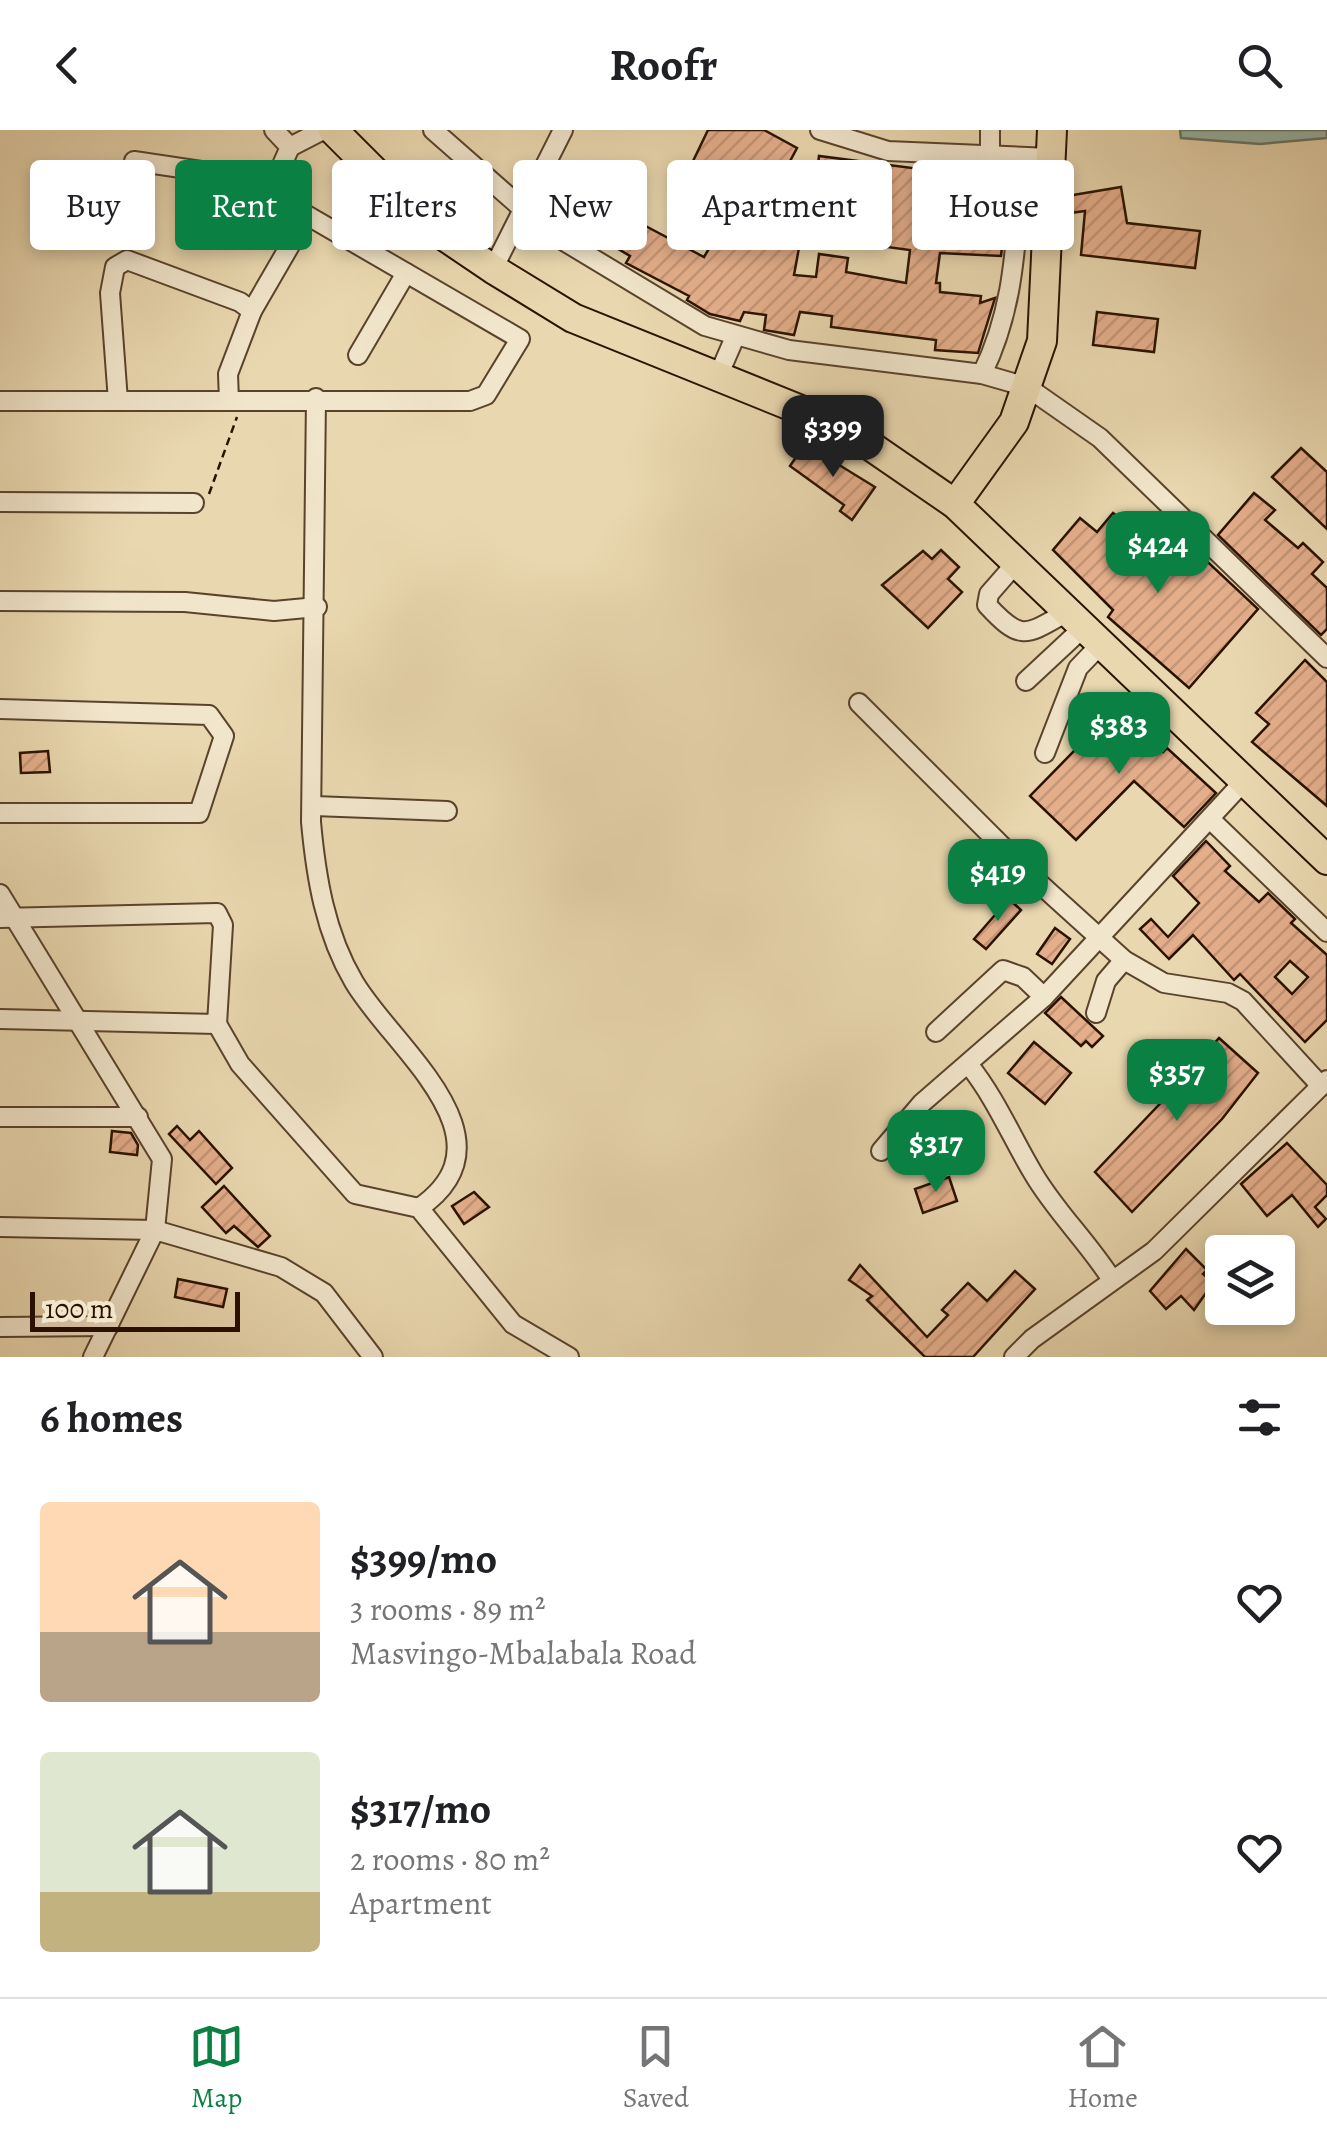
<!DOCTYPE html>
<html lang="en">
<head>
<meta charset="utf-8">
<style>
	body { margin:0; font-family:Alegreya,serif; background:#f6f6f6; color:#202124; height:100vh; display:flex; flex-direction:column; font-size:38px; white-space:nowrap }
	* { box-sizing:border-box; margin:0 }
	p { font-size:32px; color:#757577 }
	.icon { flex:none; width:55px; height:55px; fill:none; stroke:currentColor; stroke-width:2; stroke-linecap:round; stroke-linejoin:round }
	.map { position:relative; height:1227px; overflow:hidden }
	.drawer { display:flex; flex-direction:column; background:#fff; flex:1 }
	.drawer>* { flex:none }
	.guide { position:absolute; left:30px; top:30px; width:1268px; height:90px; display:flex; gap:20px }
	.controls { position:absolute; left:1205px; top:1105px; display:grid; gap:20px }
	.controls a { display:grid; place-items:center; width:90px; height:90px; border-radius:10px; background:#fff; box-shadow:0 5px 15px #0003; font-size:50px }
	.scale { position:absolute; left:30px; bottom:25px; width:210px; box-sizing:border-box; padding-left:10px; border:5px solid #2b1200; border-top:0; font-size:28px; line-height:35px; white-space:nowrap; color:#2b1200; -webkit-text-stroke:8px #f1e5cb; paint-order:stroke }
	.price { position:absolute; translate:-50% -85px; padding:0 22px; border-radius:20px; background:#0b8043; color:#fff; font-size:32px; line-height:65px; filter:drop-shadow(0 2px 5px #0008) }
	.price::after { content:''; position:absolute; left:50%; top:60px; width:30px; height:22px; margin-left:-15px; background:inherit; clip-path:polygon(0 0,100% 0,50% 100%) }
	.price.active { background:#222; color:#fff }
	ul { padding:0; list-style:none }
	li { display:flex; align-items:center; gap:30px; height:250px; padding:0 40px }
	li span { display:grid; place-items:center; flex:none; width:280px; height:200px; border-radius:10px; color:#555 }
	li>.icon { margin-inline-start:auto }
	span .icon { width:120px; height:120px; fill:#fffc; stroke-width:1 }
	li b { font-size:42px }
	h2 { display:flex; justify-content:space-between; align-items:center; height:120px; padding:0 40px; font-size:42px }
	.pill { padding:0 35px; border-radius:10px; background:#fff; box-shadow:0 5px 15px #0003; font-size:35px; line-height:90px }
	.pill.active { background:#0b8043; color:#fff }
	header { display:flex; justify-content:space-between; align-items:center; height:130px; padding:0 40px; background:#fff; font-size:45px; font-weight:700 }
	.menu { display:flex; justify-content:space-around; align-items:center; height:140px; border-top:2px solid #e0e0e0; background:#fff; font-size:28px; color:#757577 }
	.menu a { display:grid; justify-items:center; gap:5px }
	.menu .active { color:#0b8043 }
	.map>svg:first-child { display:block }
	.water { fill:#97b9ad; stroke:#6c7668; stroke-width:2.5 }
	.building { fill:url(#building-hatch); stroke:#2b1200; stroke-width:2.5; fill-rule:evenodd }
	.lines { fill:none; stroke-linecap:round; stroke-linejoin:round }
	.minor-casing { stroke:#5a432c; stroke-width:22 }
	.highway-casing { stroke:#2b1200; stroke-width:32 }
	.path { stroke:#2b1200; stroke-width:2.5; stroke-dasharray:8 5; stroke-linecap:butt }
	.minor { stroke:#f1e5cb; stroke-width:18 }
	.highway { stroke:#e9d7af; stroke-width:28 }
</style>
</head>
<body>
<header><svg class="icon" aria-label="back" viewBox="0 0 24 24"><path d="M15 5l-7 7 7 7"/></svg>Roofr<svg class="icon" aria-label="search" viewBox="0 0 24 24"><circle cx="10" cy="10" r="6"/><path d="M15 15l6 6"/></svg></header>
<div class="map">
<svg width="1327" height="1227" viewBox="0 0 1327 1227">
	<defs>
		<pattern id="building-hatch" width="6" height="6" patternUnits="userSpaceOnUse" patternTransform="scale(2.5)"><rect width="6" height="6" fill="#e4ae8b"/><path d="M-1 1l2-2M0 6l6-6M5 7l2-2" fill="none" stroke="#c49576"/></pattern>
	</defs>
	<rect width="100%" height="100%" fill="#e9d7af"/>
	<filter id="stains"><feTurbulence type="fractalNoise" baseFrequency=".002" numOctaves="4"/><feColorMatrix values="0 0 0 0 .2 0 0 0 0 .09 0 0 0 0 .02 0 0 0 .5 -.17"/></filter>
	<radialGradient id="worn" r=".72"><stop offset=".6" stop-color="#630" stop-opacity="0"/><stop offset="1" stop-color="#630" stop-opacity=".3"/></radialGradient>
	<polygon class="water" points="1180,0 1327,0 1327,8 1260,14 1181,8"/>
	<g class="building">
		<path d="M708,0H764L797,18L788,35L816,51L819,26L920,39L919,45L986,49L984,67L947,63L943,88L973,92L974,81L1006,84L1001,126L940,123L936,153H940V162L981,166L980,173L995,168L978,223L935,220L936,210L831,197L832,186L800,182L794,205L764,200L766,185L744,182L740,191L710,184L687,170L689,166L626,133L630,126L558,83L572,60L638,99V92L704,127L716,107L679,87L693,61L681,56ZM810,58L828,61L823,98L844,101L842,111L910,120L906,153L846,142L848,128L819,124L816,147L794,145Z"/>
		<polygon points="1121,57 1127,93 1200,101 1195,138 1081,125 1085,81 1070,83 1067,66"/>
		<polygon points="1097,182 1158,189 1154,222 1093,215"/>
		<polygon points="805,314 875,357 852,390 840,381 844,375 790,336"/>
		<polygon points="1301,318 1327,342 1327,399 1272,347"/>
		<polygon points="1254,363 1275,380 1265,390 1298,418 1303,413 1323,432 1312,444 1327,458 1327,499 1321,505 1218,405"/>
		<polygon points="1113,383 1133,399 1138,392 1150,402 1141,413 1175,443 1195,420 1258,479 1189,558 1108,487 1113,480 1053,420 1080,388 1097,402"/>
		<polygon points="941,420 959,437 948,449 962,462 928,498 882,455 923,421 932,429"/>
		<polygon points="1305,530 1327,552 1327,676 1252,612 1269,594 1256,583"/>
		<polygon points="1117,577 1163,622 1167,618 1216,663 1184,697 1134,651 1076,710 1030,666"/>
		<polygon points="48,621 50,642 21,643 20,623"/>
		<path d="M1206,711L1230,736L1225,741L1259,772L1268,763L1295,789L1291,793L1327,825V890L1305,912L1240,844L1234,850L1193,805L1169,829L1140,799L1151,789L1168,807L1199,773L1173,746ZM1290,831L1308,847L1292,864L1275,847Z"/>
		<polygon points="1009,769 1021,780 986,819 974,809"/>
		<polygon points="1055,798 1070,809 1052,834 1037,824"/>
		<polygon points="1061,867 1103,906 1092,917 1086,911 1081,916 1045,883"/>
		<polygon points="1219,908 1258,943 1222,989 1132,1082 1095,1042 1172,961 1182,946 1176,941 1185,931 1193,937"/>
		<polygon points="1034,912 1071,943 1045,974 1008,943"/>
		<polygon points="177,996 190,1010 199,1001 232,1038 216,1054 169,1004"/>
		<polygon points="112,1001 131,1003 138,1015 137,1025 110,1022"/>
		<polygon points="1287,1013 1327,1055 1327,1065 1315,1077 1326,1089 1318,1097 1292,1065 1267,1086 1241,1054"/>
		<polygon points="949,1047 957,1071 923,1083 915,1059"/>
		<polygon points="224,1056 270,1106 258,1117 234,1096 226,1103 202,1077"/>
		<polygon points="474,1062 489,1077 464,1094 452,1076"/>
		<polygon points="1186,1119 1207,1140 1203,1144 1213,1153 1194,1180 1181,1166 1166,1179 1150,1161"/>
		<polygon points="860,1135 927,1207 948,1185 942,1180 968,1153 987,1171 1015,1141 1035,1159 973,1227 925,1227 867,1170 872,1166 849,1150"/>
		<polygon points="178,1149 227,1159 223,1177 175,1167"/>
	</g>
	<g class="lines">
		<defs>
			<g id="minor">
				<polyline points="433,0 549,102 705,196 789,220 982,244 1027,257 1100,308 1327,528"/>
				<polyline points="820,0 888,21 1050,28"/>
				<polyline points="290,17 323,0"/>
				<polyline points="990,27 990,0"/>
				<polyline points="269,64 290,17 274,0"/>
				<polyline points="493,139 563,0"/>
				<polyline points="252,181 307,86"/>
				<polyline points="358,225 406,143"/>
				<polyline points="719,244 735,207"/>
				<path d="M982,244C1017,173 1015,106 1023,29"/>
				<path d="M316,268L311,692C316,747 325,803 354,852C393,918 519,1009 419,1078"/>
				<polyline points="0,271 470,271 486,265 520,209 260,58 201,41 134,31"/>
				<polyline points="118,271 110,163 115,137 127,130 240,172 252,181 228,244 229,271"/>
				<polyline points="0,372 194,373"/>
				<path d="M1017,432L989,464L987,475C1022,513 1026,505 1069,481"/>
				<polyline points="0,471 185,472 274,481 317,477"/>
				<polyline points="1026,551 1085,496"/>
				<polyline points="859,573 1040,754 1124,830 1164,853 1228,863 1243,871 1321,956"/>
				<polyline points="0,579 209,585 224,606 199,683 0,683"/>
				<polyline points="1045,623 1078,538 1102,513"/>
				<polyline points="314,676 447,681"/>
				<polyline points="1210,689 1327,802"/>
				<polyline points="0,764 162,1029 155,1100 93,1227"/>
				<polyline points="0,788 217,783 223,795 217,894 0,889"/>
				<polyline points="1096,883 1106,851 1124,830"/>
				<polyline points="217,894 240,934 355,1064 419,1078 513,1194 569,1227"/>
				<polyline points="936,902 1003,840 1023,847 1044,867"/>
				<path d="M969,935C996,969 1011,1006 1033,1043C1055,1081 1088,1112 1112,1150"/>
				<polyline points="0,987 138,987"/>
				<polyline points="881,1021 922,973 1044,867 1246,649"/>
				<polyline points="0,1097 155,1100 281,1137 324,1163 373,1227"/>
				<polyline points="0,1197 109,1196"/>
				<polyline points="1014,1227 1032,1209 1154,1121 1327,950"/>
			</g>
			<g id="highway">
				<polyline points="333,0 428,95 493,139 573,188 843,297 955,374 1327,730"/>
				<polyline points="955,374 1014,292 1042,211 1052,0"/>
			</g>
		</defs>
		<use href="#minor" class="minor-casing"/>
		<use href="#highway" class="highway-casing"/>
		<polyline class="path" points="209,364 237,287"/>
		<use href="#minor" class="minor"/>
		<use href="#highway" class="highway"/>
	</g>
	<rect width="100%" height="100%" filter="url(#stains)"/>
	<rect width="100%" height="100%" fill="url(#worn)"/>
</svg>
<div class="controls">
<a><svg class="icon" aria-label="layers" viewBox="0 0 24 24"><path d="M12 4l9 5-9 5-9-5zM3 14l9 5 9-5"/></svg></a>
</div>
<div class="scale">100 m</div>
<b class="price active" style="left:833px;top:350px">$399</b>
<b class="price" style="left:1158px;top:466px">$424</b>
<b class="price" style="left:1119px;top:647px">$383</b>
<b class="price" style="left:998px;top:794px">$419</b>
<b class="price" style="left:1177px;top:994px">$357</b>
<b class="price" style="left:936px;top:1065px">$317</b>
<div class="guide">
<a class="pill">Buy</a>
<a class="pill active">Rent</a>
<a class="pill">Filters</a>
<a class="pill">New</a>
<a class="pill">Apartment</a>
<a class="pill">House</a>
</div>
</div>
<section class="drawer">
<h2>6 homes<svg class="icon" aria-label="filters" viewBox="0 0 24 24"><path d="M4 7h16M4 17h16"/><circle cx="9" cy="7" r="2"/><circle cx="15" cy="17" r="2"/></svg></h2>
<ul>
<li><span style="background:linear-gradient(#ffd9b3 65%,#b9a48a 0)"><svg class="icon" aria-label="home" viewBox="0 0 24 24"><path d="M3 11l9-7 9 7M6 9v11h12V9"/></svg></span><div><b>$399/mo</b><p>3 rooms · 89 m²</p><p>Masvingo-Mbalabala Road</p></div><svg class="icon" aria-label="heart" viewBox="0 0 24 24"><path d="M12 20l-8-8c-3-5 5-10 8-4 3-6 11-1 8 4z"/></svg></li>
<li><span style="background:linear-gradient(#dfe7d0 70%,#c2b280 0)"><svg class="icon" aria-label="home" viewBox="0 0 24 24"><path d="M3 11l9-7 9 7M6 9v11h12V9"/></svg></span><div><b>$317/mo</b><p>2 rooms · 80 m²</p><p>Apartment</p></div><svg class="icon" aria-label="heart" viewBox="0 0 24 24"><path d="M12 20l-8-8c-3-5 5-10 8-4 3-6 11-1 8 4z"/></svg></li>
</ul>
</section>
<nav class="menu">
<a class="active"><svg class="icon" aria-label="map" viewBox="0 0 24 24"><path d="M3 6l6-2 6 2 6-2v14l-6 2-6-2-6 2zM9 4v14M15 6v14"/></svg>Map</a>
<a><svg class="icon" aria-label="saved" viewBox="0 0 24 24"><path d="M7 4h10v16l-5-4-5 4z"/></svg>Saved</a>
<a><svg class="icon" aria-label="home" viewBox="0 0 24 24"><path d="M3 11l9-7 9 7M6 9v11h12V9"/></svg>Home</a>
</nav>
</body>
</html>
